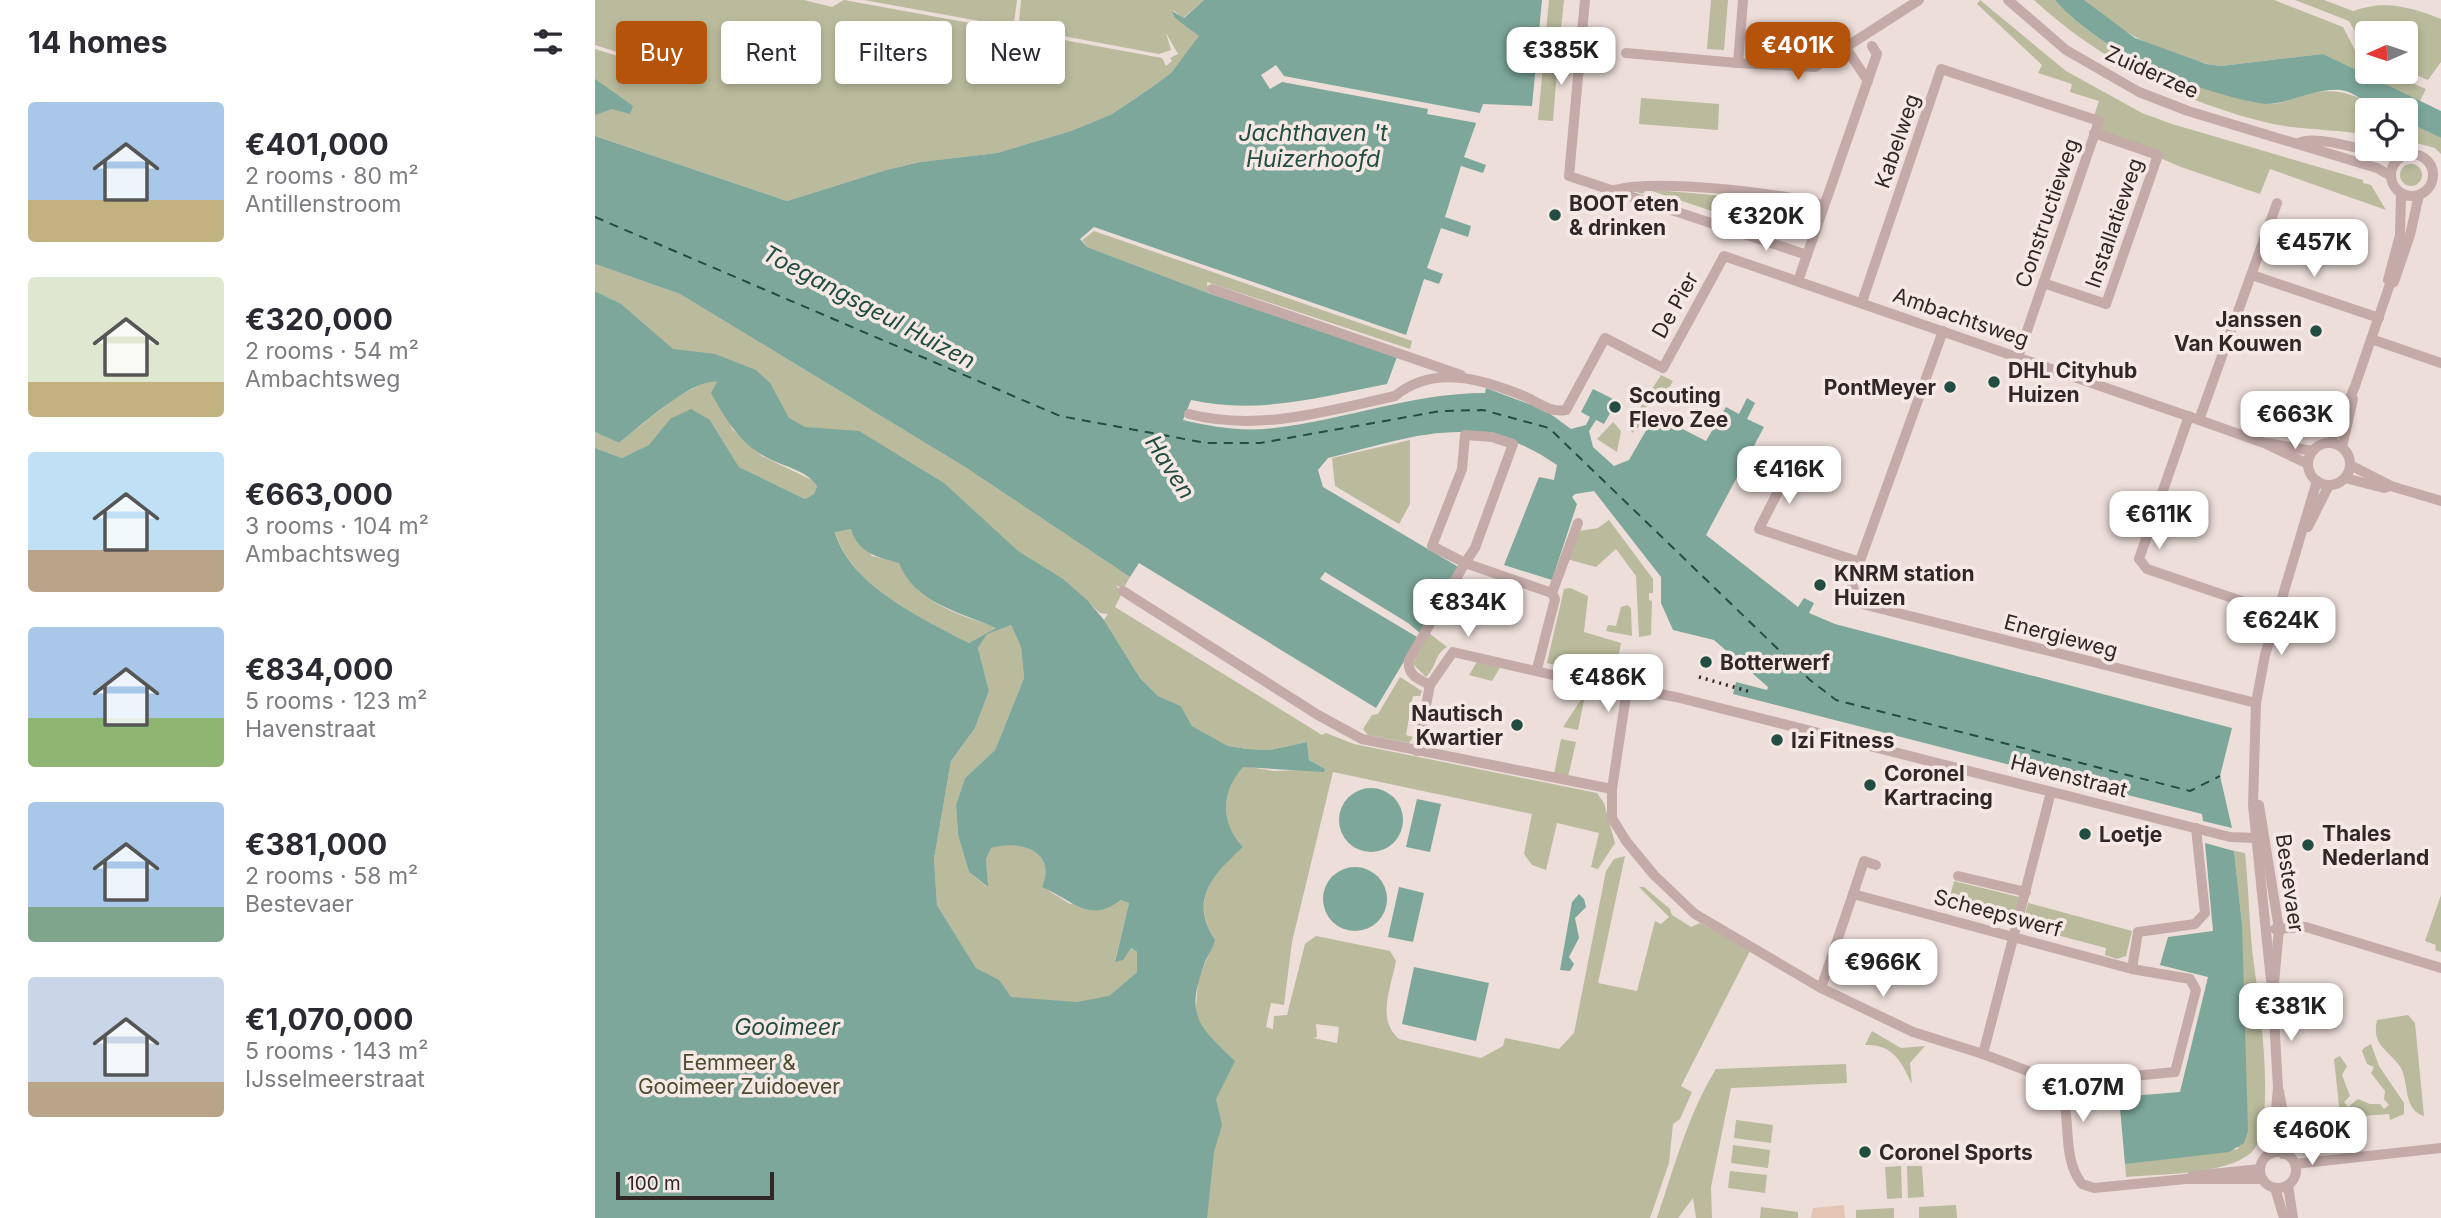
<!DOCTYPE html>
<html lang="en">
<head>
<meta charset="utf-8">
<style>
	body { margin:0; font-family:Inter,sans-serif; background:#f7f7f7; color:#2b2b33; height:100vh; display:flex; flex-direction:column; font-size:26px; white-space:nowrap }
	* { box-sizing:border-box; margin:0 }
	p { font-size:23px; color:#7c7c81 }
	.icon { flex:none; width:38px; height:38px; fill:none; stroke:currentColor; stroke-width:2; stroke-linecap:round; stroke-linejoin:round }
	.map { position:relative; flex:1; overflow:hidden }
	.drawer { display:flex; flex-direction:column; background:#fff; width:595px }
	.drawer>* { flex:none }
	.guide { position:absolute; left:21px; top:21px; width:665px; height:63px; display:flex; gap:14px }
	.needle { width:46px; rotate:267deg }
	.tools { position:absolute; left:1760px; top:21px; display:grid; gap:14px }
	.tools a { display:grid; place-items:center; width:63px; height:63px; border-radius:7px; background:#fff; box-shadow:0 4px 10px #0003; font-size:35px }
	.scale { position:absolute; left:21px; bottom:18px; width:158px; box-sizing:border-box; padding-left:7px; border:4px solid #312727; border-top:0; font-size:19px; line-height:24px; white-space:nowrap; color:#312727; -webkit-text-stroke:5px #f6e9e5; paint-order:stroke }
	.price { position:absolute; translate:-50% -60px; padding:0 16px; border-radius:14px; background:#fff; color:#222; font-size:23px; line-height:46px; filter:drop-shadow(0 2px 4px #0008) }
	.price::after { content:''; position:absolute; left:50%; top:42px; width:21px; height:16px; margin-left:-10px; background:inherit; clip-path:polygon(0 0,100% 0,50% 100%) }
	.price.active { background:#b45309; color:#fff }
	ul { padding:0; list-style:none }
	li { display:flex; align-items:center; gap:21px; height:175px; padding:0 28px }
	li span { display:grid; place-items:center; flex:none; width:196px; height:140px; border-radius:7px; color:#555 }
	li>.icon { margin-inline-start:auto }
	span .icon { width:84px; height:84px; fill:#fffc; stroke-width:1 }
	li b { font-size:30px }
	h2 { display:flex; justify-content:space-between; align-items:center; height:84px; padding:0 28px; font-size:30px }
	.chip { padding:0 24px; border-radius:7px; background:#fff; box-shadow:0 4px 10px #0003; font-size:24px; line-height:63px }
	.chip.active { background:#b45309; color:#fff }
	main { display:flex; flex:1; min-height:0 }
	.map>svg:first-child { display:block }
	.green { fill:#baba9c; fill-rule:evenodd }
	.sand { fill:#e5c4b4 }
	.water { fill:#7da79b; fill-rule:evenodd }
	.pier { fill:#eddeda }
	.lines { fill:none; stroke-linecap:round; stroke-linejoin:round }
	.ferry { stroke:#224d42; stroke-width:2; stroke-dasharray:9 7; stroke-linecap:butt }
	.minor { stroke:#c4aba8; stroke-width:10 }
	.rail { stroke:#312727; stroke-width:3.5; stroke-dasharray:2 5; stroke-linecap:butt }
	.poi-dot { fill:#224d42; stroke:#f6e9e5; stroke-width:2.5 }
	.labels { text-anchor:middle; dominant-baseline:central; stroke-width:7; stroke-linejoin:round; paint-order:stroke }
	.street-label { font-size:21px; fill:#312727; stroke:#f6e9e5 }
	.poi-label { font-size:21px; font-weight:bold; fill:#312727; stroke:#f6e9e5; text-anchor:start }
	.park-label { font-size:21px; fill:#4b4c2e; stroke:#f6e9e5 }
	.water-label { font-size:23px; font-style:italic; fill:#224d42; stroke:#f6e9e5 }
</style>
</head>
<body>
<main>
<section class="drawer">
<h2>14 homes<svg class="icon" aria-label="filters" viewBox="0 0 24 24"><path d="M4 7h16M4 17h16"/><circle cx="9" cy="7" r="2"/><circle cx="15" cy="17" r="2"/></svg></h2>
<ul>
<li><span style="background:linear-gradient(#a9c7e8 70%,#c2b280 0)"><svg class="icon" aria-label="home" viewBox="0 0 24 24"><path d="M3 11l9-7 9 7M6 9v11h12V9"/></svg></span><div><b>€401,000</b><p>2 rooms · 80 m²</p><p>Antillenstroom</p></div></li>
<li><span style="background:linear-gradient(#dfe7d0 75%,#c2b280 0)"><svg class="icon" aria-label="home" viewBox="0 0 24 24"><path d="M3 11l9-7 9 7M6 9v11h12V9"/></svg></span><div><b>€320,000</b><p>2 rooms · 54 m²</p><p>Ambachtsweg</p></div></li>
<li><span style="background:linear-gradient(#bfe0f5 70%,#b9a48a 0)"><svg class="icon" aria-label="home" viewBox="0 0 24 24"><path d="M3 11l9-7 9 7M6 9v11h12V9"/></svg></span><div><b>€663,000</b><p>3 rooms · 104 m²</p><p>Ambachtsweg</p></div></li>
<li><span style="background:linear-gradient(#a9c7e8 65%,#8fb573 0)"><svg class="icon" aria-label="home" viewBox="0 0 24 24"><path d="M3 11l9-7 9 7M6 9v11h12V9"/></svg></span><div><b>€834,000</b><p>5 rooms · 123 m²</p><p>Havenstraat</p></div></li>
<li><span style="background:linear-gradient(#a9c7e8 75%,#7fa58c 0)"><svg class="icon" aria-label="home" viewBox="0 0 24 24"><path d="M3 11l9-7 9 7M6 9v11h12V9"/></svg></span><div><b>€381,000</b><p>2 rooms · 58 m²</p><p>Bestevaer</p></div></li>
<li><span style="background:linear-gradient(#c9d6e8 75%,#b9a48a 0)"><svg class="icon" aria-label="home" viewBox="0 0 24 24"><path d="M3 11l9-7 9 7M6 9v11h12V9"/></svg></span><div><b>€1,070,000</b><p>5 rooms · 143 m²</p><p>IJsselmeerstraat</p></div></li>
</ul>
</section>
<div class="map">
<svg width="1846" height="1218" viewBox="0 0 1846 1218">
	<rect width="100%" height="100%" fill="#eddeda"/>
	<g class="green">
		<polygon points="0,0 209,0 237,7 249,0 567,58 571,66 577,61 575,58 583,54 571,33 576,50 564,54 431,29 424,22 426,0 609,0 588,18 578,10 581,18 605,36 576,73 557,87 517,114 476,131 402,153 325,162 291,170 192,201 0,136 0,49 36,60 38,57 0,45"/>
		<polygon points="269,0 422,0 419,23 412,26"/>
		<polygon points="954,0 969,0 965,38 959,47 963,57 958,121 943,120"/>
		<polygon points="1116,0 1133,0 1129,50 1112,49"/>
		<polygon points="1385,0 1471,71 1547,113 1577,124 1768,180 1768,183 1776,185 1791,210 1675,169 1665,194 1586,167 1500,130 1499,116 1504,101 1475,92 1477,84 1443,73 1447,65 1382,4"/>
		<path d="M1439,0H1460C1504,50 1574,78 1636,95C1649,98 1660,103 1673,104C1685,104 1692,101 1703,97C1741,85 1755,93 1789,110H1773V135C1741,129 1709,130 1678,124C1590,104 1505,61 1439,0Z"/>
		<path d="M1489,0H1679L1748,27L1763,56L1773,65V72H1790L1831,89L1824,103L1728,54L1626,66C1574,60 1528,34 1489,0Z"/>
		<path d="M1700,0H1729L1758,11C1789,0 1813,6 1846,19V62L1833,80L1811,71V33H1773V55L1754,21Z"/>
		<polygon points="1046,98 1124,104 1123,130 1044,124"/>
		<polygon points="1822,126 1846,138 1846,154 1840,148 1817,142"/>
		<circle cx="1816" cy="175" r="11"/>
		<polygon points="1039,188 1206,203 1218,207 1221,214 1220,216 1190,206 1180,232 1051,189 1048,194 1038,191"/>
		<polygon points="499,231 817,341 815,349 612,282 613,293 492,247 487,240"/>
		<path d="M0,264L85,294L370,467L535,577L528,589L521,585L527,593L520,607L727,735L731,733L759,744L1002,793L1009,803L1020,843L1003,869L996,867L1004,833L962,823L951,870L937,865L929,854L937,814L738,772L697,942L689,1005L676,1003L671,1027L678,1029L679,1016L692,1015L710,944L721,936L795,951L801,961C796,988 781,1019 804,1039L886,1058L908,1046L910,1038L964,1049L979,1033L1011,871L1019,859L1030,856L1003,983L1042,991L1060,921L1066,924L1074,917L1044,887H1049L1075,909L1077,915L1096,927L1105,923L1155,951L1086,1086L1097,1092L1085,1119L1078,1124L1074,1163L1055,1218H0V902L393,975L381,968L342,905L339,859L356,761L380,728L394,691L383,648L391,634L374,643C327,619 255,586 240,531L256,529L277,556L304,562C318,601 365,616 402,627L393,633L416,625L426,647L429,678L400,750L370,778L361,805L363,835L374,872L392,887L391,859L396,847C424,839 463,851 448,887L475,904L525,900L534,903L520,961L535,948L542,952V972L514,996L601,1007L603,980L620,940C594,899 618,874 648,847C625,822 626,793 648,766L679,771L730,769L714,760L712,742L675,750L652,749L633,746L597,726L586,706L563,696L545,678L509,620L513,614L505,613L495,604L196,425L166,375L152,369L81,353L28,315L18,300L0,291ZM721,1024L744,1027L742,1043L718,1038L722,1037Z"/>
		<polygon points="1066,375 1078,381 1071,393 1063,390 1046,415 1046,425 1037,433 1034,425"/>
		<polygon points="112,381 123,382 137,429 167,456 219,481 222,486 219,494 210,499 144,467 115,420 75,419 55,445 27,458 0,448 0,432 24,443 80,398"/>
		<polygon points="1018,422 1026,431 1022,452 1002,439"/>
		<polygon points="815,440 815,504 804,524 740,486 737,458"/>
		<polygon points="1014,520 1058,579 1058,593 1054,593 1054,600 1057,601 1056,635 1044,637 1041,576 1021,549 1001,567 972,559 984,531 1003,528"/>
		<polygon points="975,588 993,596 989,632 1026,643 1021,669 1026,670 1023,681 952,663 969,589"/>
		<polygon points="1033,605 1036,609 1037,636 1011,631 1013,625 1021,626 1026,607"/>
		<path d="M834,633L852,647C840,653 841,668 831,677L818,664Z"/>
		<polygon points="883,660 906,666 897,681 874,675"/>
		<polygon points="805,677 827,691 825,696 818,696 811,735 818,737 814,743 773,735 768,729 777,715 783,714"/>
		<polygon points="984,687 998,691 997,695 990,695 983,730 968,727 989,695"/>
		<polygon points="966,739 981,742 973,777 959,774"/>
		<path d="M1639,851L1650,853C1654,890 1654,928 1659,965C1664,1001 1683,1129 1656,1153C1630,1175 1564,1174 1531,1177L1530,1164L1643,1149L1647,924Z"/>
		<polygon points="1359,881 1424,897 1417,924 1352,908"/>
		<polygon points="1846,895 1846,952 1840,950 1841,945 1830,941"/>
		<polygon points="1433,903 1537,931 1531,956 1522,959 1510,955 1511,948 1427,926"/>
		<path d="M1813,1015L1820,1023L1829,1116C1808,1110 1814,1083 1806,1068C1795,1050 1776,1047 1782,1020Z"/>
		<path d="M1277,1031L1306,1048L1330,1046L1315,1063L1317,1084C1306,1061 1298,1044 1270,1045Z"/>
		<polygon points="1776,1044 1784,1066 1809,1103 1809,1114 1795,1120 1794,1114 1756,1117 1756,1124 1746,1124 1739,1059 1745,1056 1752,1066 1747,1075 1755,1096 1749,1102 1753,1107 1763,1099 1775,1104 1785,1104 1789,1109 1794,1105 1789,1099 1790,1091 1776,1073 1779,1067 1772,1064 1767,1051 1769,1048"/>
		<path d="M1251,1064L1252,1083L1136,1088L1116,1187L1117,1218H1101L1098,1198L1083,1218H1062C1079,1168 1093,1114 1121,1069Z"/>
		<polygon points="1141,1120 1178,1125 1176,1143 1139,1138"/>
		<polygon points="1138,1145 1175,1150 1173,1168 1136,1163"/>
		<polygon points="1306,1166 1307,1198 1292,1199 1290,1167"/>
		<polygon points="1312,1166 1327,1166 1329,1197 1313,1198"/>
		<polygon points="1135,1171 1172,1175 1170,1193 1133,1188"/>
		<polygon points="1361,1205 1362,1218 1324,1218 1324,1207"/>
		<polygon points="1166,1207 1203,1212 1203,1218 1165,1218"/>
		<polygon points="1299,1208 1299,1218 1261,1218 1261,1210"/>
	</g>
	<polygon class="sand" points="1249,1205 1250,1218 1216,1218 1218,1208"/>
	<g class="water">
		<path d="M609,0H947L937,106L888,104L869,157L891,165L888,173L866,166L850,217L876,226L873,237L846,228L832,268L848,274L844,284L829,279L811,335L499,227L485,239L492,247L613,293L802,357L792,384C725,397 663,415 596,400L588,420C618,427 648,432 679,428C750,420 817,393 890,393L891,388L950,410L976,429L991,425L995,417L986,412L998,389L1022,401L1009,424L1001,420L994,431L998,447L1019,466L1034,460L1060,415L1111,441L1131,407L1144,414L1152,398L1160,403L1152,419L1169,427L1111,535L1203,607L1209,598L1219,603L1214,613L1240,624L1637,728L1625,776L1637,828L1608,821L1607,814L1138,694L1141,682L1172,690L1173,687L1119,640L1078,630L1066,603V577L999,491L980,494L977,497L982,504L957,580L909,565L944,477L959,480L962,465C883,409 819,437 733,458L723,470L728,487L865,568L781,708L544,563L535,577L370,467L85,294L0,264V136L192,201L291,170L325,162L402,153L476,131L517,114L557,87L576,73L604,36L580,18L577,11L589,18Z"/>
		<path d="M1460,0H1489L1540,38L1611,64L1626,66L1728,54L1846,111V138L1811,121V110C1804,110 1796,112 1789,110C1773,107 1762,92 1745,90C1719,88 1695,104 1670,104C1601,93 1506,53 1460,0Z"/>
		<polygon points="0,79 38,106 35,114 17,109 0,115"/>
		<path d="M0,291L26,304L78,349L120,354L161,370L175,383L194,418L210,427L264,431L349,483L423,551L468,579L492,600L509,620L545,678L563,696L586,706L597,726L633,746L652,749L675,750L712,742L714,760L730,769L729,772L648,767C626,792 625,822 648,847C619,874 593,899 620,940C618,949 612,956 609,965C590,1016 604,1027 640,1061L621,1099L627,1125L619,1152L612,1218H0V448L27,458L54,445L75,419L96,409L115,420L144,467L210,499L219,494L222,486C211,469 185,466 169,456C144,442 130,418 116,393L122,382C97,378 46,426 24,443L0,432ZM256,529C263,553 282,557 304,563C319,603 365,612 401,628L374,643C328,619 255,586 240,532ZM416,625L426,647L429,678L400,750L370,778L361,805L363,835L374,872L393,887L391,859L396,848C424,839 463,851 447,887C476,899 495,925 525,900L534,903L520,962L528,960L536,948L542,952V972L514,996L482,1002L416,997L404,980L381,968L342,905L339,859L356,761L380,728L394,691L383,648L392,634Z"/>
		<circle cx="776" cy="820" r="32"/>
		<polygon points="822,799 846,804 835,852 811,847"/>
		<polygon points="1610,843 1639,851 1647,924 1653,1131 1649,1143 1634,1152 1530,1164 1524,1097 1585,1092 1613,977 1565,965 1573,937 1618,931"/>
		<circle cx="760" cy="899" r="32"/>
		<polygon points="804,887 829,893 818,942 793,937"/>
		<polygon points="984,894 989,899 991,907 980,918 984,938 974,957 979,964 975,971 965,970 977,902"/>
		<polygon points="819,967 894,983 881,1041 807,1024"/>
	</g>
	<g class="pier">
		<polygon points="681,65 689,76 885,113 882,123 832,114 833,109 687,82 675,89 666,75"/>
		<polygon points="730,572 813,623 825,633 822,637 725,579"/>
	</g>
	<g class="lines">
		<polyline class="ferry" points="0,217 465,416 611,443 665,443 846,411 888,410 954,428 1215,680 1241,700 1595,791 1625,776"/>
		<g class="minor">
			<polyline points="990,0 974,176 1212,255"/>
			<polyline points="1148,0 1143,63 1220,67 1324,0"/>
			<polyline points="1413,0 1471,50 1544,92 1593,111 1782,168 1796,176"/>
			<polyline points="1251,48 1273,81"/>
			<polyline points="1031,53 1143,63"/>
			<path d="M1704,143C1722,133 1783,155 1805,158"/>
			<circle cx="1817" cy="175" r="21"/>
			<path d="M1020,190C1060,179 1189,192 1229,206"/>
			<polyline points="1657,275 1784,318"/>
			<polyline points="1793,280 1805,235 1806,194"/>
			<polyline points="1203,281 1282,54 1277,46"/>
			<polyline points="1448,283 1511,304 1563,155 1499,133"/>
			<polyline points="617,289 866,375"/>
			<polyline points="1267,302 1346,69 1504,121 1423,357"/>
			<polyline points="1348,331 1257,583 1263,603 1661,703"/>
			<polyline points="1776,339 1846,363"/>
			<path d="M594,414C664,432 731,411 800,396C839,364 888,379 931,397C945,403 955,413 971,410L1010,338L1068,368L1129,256L1604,420L1669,443L1713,464"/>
			<polyline points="1594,416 1544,559 1552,569 1682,613"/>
			<polyline points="1604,420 1682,203"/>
			<polygon points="870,435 897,437 918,444 880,548 870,563 837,546 867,469"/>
			<polyline points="1672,443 1718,451"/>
			<polyline points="1736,443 1760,386 1795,284 1799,282 1815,235 1824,195"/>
			<circle cx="1734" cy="464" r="21"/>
			<polyline points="1747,447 1758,399"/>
			<polyline points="1755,465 1796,486 1846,501"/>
			<polyline points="1195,468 1164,529 1265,562"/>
			<polyline points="1750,478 1789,488 1796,486"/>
			<polyline points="1713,527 1734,485"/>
			<polyline points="528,591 723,715 767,739 1017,789"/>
			<polyline points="942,669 960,599 957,593 983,523"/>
			<path d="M835,685C823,679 812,675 814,660L870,563L957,593"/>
			<path d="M1032,689L1017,789V818L1031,841L1059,875L1100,914L1226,988L1318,1032L1388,1054L1464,1083C1478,1115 1465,1156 1487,1184L1499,1188L1591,1179H1667"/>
			<polyline points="822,751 835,685 858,652 1019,689 1042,690 1081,697 1635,837 1661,838 1670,842"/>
			<polyline points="1664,805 1684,929 1679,983"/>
			<polyline points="1363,876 1431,892"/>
			<polyline points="1258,894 1269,861 1281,865"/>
			<polyline points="1680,929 1711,927 1846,968"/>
			<polyline points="1537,969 1543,932 1600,924 1610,913 1601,828"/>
			<polyline points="1226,988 1258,894 1537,969 1595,979 1601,990 1580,1072 1464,1083"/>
			<polyline points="1388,1054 1456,792"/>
			<polyline points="1684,1091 1689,1119 1688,1154"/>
			<circle cx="1683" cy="1170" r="18"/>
			<polyline points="1677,1153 1683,1088 1678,1000 1658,805 1661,703 1670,655 1722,481"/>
			<polyline points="1700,1164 1846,1148"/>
			<polyline points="1597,1176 1665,1169"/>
			<polyline points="1693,1185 1698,1218"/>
			<polyline points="1680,1188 1689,1218"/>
		</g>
		<polyline class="rail" points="1104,677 1156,692"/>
	</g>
	<g class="poi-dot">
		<circle cx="960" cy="215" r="7"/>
		<circle cx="1721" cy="331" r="7"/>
		<circle cx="1399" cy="382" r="7"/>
		<circle cx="1355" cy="387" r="7"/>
		<circle cx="1020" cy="407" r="7"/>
		<circle cx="1225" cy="585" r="7"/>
		<circle cx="1111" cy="662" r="7"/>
		<circle cx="922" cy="725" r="7"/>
		<circle cx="1182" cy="740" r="7"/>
		<circle cx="1275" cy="785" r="7"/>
		<circle cx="1490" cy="834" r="7"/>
		<circle cx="1713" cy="845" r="7"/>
		<circle cx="1270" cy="1152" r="7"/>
	</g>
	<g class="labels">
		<g class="street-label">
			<text transform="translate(1557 72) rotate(24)">Zuiderzee</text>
			<text transform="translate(1302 141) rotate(-71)">Kabelweg</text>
			<text transform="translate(1452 213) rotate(-71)">Constructieweg</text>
			<text transform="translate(1519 223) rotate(-71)">Installatieweg</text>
			<text transform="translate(1080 305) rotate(-61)">De Pier</text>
			<text transform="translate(1366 317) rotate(19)">Ambachtsweg</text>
			<text transform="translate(1466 636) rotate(15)">Energieweg</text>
			<text transform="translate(1474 776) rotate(14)">Havenstraat</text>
			<text transform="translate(1695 883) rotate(82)">Bestevaer</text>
			<text transform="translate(1403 913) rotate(15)">Scheepswerf</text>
		</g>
		<g class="poi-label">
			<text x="974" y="203">BOOT eten<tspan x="974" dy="24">&amp; drinken</tspan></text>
			<text x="1707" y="319" text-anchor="end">Janssen<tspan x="1707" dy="24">Van Kouwen</tspan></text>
			<text x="1413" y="370">DHL Cityhub<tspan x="1413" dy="24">Huizen</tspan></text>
			<text x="1341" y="387" text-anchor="end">PontMeyer</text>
			<text x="1034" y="395">Scouting<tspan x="1034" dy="24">Flevo Zee</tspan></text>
			<text x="1239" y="573">KNRM station<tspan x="1239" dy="24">Huizen</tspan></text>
			<text x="1125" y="662">Botterwerf</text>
			<text x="908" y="713" text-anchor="end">Nautisch<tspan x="908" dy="24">Kwartier</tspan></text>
			<text x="1196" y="740">Izi Fitness</text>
			<text x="1289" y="773">Coronel<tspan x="1289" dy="24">Kartracing</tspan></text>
			<text x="1727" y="833">Thales<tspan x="1727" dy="24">Nederland</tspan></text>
			<text x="1504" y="834">Loetje</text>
			<text x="1284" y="1152">Coronel Sports</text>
		</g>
		<g class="park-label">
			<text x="144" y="1062">Eemmeer &amp;<tspan x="144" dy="24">Gooimeer Zuidoever</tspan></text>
		</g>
		<g class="water-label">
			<text x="718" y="133">Jachthaven 't<tspan x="718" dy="26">Huizerhoofd</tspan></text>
			<text transform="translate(274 307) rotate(28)">Toegangsgeul Huizen</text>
			<text transform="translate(575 467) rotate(57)">Haven</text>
			<text x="192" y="1027">Gooimeer</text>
		</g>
	</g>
</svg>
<div class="tools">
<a><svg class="needle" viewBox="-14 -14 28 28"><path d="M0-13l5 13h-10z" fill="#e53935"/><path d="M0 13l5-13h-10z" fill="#7c7c81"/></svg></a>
<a><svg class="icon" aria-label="locate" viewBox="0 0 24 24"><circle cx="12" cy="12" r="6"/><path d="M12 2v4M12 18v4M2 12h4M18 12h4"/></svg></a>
</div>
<div class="scale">100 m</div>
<b class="price active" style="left:1203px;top:82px">€401K</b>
<b class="price" style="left:966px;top:87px">€385K</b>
<b class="price" style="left:1171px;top:253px">€320K</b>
<b class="price" style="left:1719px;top:279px">€457K</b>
<b class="price" style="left:1700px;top:451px">€663K</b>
<b class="price" style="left:1194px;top:506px">€416K</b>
<b class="price" style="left:1564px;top:551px">€611K</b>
<b class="price" style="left:873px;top:639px">€834K</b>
<b class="price" style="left:1686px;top:657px">€624K</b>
<b class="price" style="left:1013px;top:714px">€486K</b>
<b class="price" style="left:1288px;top:999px">€966K</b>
<b class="price" style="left:1696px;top:1043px">€381K</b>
<b class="price" style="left:1488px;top:1124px">€1.07M</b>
<b class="price" style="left:1717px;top:1167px">€460K</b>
<div class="guide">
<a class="chip active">Buy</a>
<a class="chip">Rent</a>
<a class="chip">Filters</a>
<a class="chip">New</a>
</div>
</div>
</main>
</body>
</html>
